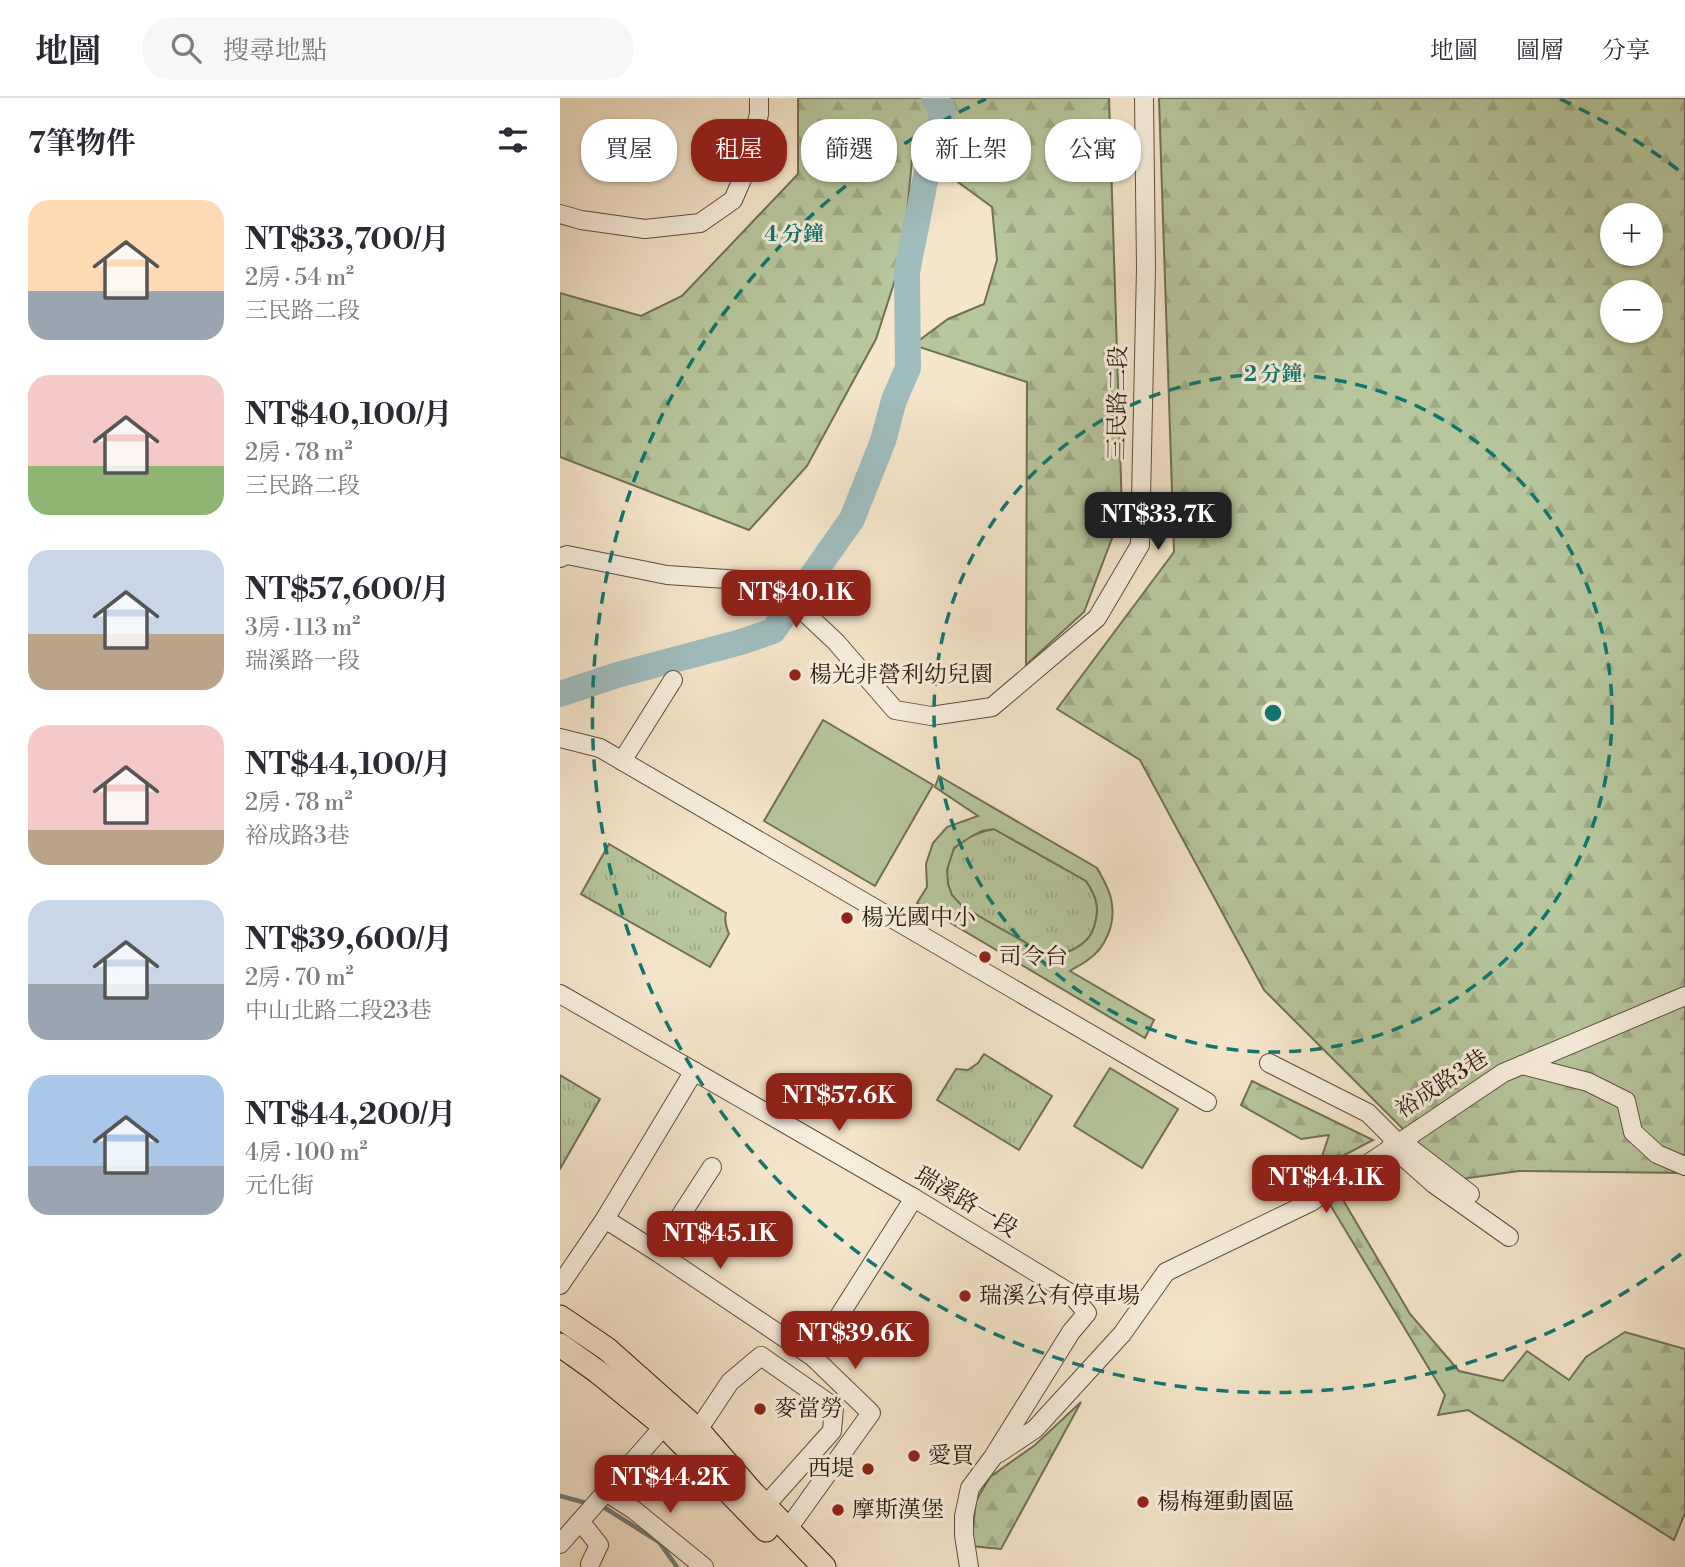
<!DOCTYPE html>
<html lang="zh-TW">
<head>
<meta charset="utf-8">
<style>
	body { margin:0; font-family:"Libre Bodoni","Noto Serif TC",serif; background:#f7f7f7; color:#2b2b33; height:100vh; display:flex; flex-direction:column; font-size:26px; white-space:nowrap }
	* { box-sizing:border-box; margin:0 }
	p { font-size:23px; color:#7c7c81 }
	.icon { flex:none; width:38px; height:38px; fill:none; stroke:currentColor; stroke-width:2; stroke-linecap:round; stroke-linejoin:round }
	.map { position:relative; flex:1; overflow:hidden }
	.side { display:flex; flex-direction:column; background:#fff; width:560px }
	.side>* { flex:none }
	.top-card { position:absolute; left:21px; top:21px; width:665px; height:63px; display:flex; gap:14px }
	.buttons { position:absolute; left:1040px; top:105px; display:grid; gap:14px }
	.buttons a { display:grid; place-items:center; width:63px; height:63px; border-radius:50%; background:#fff; box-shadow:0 2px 5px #0004; font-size:35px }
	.price { position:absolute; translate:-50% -60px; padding:0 16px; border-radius:14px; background:#8f2418; color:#fff; font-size:23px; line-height:46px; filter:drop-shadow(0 2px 4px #0008) }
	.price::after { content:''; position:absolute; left:50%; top:42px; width:21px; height:16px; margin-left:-10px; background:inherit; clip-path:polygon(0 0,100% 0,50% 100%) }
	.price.current { background:#222; color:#fff }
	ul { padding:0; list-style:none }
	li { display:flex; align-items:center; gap:21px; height:175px; padding:0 28px }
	li span { display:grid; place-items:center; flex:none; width:196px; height:140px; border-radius:21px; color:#555 }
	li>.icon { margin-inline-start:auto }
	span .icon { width:84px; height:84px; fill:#fffc; stroke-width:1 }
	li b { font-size:30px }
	h2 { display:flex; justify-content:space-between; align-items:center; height:84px; padding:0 28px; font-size:30px }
	.chip { padding:0 24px; border-radius:28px; background:#fff; box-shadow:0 2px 5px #0004; font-size:24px; line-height:63px }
	.chip.current { background:#8f2418; color:#fff }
	header { display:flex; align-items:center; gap:42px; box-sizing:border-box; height:98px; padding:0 35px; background:#fff; border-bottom:2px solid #e1e1e2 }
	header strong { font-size:33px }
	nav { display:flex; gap:38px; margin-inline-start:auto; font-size:24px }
	.search { width:490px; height:63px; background:#f7f7f7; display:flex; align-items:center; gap:18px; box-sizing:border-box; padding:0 24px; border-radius:28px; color:#7c7c81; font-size:26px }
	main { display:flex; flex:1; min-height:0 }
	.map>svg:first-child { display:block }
	.grass { fill:url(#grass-tufts); stroke:#717054; stroke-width:2 }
	.forest { fill:url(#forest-firs); stroke:#717054; stroke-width:2; fill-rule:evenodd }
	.garden { fill:#b7c69b; stroke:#717054; stroke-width:2; fill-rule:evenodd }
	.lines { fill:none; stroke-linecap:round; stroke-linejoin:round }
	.stream { stroke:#717c77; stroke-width:4.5 }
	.river { stroke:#9fbdbe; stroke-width:26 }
	.minor-casing { stroke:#5e4e3c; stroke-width:20 }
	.major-casing { stroke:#2b1b0d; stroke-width:25 }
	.minor { stroke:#f8eedd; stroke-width:18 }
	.major { stroke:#f5e5ca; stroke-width:23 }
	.ring { fill:none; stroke:#0f766e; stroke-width:3.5; stroke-dasharray:12 9 }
	.poi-dot { fill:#8f2418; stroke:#f8eedd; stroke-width:2.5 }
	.labels { text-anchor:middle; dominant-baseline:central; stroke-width:6; stroke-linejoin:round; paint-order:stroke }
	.street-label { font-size:23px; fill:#2b1b0d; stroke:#f8eedd }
	.poi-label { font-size:23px; fill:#2b1b0d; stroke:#f8eedd; text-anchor:start }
	.centre { fill:#0f766e; stroke:#f8eedd; stroke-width:3.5 }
	.ring-label { font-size:21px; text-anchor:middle; font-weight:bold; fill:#0f766e; stroke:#f8eedd; stroke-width:6; stroke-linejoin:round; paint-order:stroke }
</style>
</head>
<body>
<header>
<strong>地圖</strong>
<div class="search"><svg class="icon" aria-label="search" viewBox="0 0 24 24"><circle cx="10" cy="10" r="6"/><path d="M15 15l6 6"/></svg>搜尋地點</div>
<nav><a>地圖</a><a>圖層</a><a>分享</a></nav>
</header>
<main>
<section class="side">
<h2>7筆物件<svg class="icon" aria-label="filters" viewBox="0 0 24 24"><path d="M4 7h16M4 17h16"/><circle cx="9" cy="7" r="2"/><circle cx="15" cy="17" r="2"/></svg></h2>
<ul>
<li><span style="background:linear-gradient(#ffd9b3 65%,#9aa5b1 0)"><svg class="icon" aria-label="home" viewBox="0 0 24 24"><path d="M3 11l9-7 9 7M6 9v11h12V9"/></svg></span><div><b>NT$33,700/月</b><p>2房 · 54 m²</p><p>三民路二段</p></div></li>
<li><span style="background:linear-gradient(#f6c9c9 65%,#8fb573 0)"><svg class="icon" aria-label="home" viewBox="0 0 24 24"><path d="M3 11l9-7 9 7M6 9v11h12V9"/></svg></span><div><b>NT$40,100/月</b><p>2房 · 78 m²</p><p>三民路二段</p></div></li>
<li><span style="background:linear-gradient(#c9d6e8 60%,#b9a48a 0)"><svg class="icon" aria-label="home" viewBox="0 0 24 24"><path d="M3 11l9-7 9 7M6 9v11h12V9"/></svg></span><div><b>NT$57,600/月</b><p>3房 · 113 m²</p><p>瑞溪路一段</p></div></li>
<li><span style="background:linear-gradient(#f6c9c9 75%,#b9a48a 0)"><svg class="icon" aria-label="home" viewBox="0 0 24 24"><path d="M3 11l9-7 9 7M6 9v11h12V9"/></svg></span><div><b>NT$44,100/月</b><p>2房 · 78 m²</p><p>裕成路3巷</p></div></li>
<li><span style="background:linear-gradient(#c9d6e8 60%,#9aa5b1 0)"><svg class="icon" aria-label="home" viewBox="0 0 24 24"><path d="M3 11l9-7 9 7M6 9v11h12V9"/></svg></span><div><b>NT$39,600/月</b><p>2房 · 70 m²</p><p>中山北路二段23巷</p></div></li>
<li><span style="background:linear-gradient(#a9c7e8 65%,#9aa5b1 0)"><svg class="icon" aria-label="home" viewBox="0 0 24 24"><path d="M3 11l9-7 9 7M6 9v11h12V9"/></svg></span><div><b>NT$44,200/月</b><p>4房 · 100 m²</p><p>元化街</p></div></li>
</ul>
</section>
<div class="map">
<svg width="1125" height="1469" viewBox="0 0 1125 1469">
	<defs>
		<pattern id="grass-tufts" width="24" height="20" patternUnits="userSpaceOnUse" patternTransform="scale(1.75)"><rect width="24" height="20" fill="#b7c69b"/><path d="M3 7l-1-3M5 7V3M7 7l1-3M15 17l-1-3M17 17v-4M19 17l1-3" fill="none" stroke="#9eaa84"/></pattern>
		<pattern id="forest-firs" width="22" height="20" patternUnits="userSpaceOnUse" patternTransform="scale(1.75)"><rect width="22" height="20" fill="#b7c69b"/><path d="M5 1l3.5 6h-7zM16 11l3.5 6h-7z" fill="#9eaa84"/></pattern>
	</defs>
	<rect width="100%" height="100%" fill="#f5e5ca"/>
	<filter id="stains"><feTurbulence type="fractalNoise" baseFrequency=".00286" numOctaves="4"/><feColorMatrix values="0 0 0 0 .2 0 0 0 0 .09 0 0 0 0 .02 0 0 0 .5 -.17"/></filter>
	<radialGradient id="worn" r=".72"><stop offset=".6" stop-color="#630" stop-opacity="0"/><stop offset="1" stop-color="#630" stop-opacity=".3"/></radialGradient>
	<g class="grass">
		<path d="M434,731L526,783C537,799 540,810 534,829C529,847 505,859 487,856C479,855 470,847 463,843C442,832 422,820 402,808C398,804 393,800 391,795C385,782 386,763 394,751C402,740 421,733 434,731Z"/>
		<path d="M49,746L166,815C164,823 166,829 169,836L150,869L21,796Z"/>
		<polygon points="424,956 492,998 459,1052 377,1002 396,971 408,972 418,965"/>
		<polygon points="0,977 40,1001 0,1071"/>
	</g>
	<g class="forest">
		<polygon points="238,0 549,0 562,414 524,514 466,567 467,284 353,247 388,221 424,206 437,162 432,109 369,63 352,62 343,157 316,241 247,368 189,432 0,359 0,195 81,218 122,198 238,76"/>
		<path d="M599,0H1125V1075L959,1073L894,1082L704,892L580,662L497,611L614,454ZM1052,117H1090V156H1052ZM1052,194H1090V233H1052Z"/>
		<polygon points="692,983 813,1042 758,1071 769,1037 741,1041 681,1007"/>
		<polygon points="779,1095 850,1216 899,1273 943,1283 967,1253 1009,1282 1026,1259 1065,1234 1125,1251 1125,1415 1114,1442 908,1312 878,1317 885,1297 769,1105"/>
		<polygon points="521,1304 441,1451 411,1448 416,1403 430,1379 475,1347"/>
	</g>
	<g class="garden">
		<polygon points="263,622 373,687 315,788 204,723"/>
		<path d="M379,678L537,770C543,781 551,794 552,807C555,827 545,850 529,861C523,866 516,869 510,873L594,922L585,940L357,805L367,789L366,766L373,745L387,729L418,718L375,689ZM434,731L526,783C537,799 540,810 534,829C529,847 505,859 487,856C479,855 470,847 463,843C442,832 422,820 402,808L392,797L388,786L387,772L394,750L412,738L422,733Z"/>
		<polygon points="550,970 618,1011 582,1070 514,1028"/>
	</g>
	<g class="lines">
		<g class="stream">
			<polyline points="0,1398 30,1406"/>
			<polyline points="38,1408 45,1410 99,1444 117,1469"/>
		</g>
		<polyline class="river" points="0,596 57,577 181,544 213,533 292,421 323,343 334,302 348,270 347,174 369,63 383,12 374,0"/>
		<defs>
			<g id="minor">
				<polyline points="0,116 21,122 85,131 140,125 173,102 184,77 199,16 199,0"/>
				<polyline points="0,460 7,457 107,477 181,482 226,497 276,544 335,612 371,618 432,609 537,520 580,447 586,170 584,0"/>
				<polyline points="0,640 40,650 647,1004"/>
				<polyline points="62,663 113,582"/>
				<polyline points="0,896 354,1100 510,1195 527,1215 511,1234 433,1359 410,1390 404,1418 404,1437 409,1469"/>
				<polyline points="709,965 808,1015 837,1044"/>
				<polyline points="962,967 1028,984 1066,1003 1073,1034 1097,1056 1125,1068"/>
				<polyline points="846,1047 910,1096"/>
				<polyline points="831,1048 874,1086 949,1139"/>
				<polyline points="45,1121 97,1154 253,1259 311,1315 227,1432"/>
				<polyline points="97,1154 152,1069"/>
				<polyline points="0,1187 45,1121 134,973"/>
				<polyline points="253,1259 354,1100"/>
				<polyline points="138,1332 170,1284 201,1258 274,1309 272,1333 205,1408"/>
				<polyline points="439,1355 475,1331 562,1236 606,1174 751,1104 943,975 1125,898"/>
				<polyline points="47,1392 52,1398 74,1412 144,1469"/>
				<polyline points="20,1423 39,1447 30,1466"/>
				<polyline points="0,1446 104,1328"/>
			</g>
			<g id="major">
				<polyline points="0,1219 47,1251 138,1332 191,1393 264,1469"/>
				<polyline points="0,1247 38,1274 109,1332 206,1432"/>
			</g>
		</defs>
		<use href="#minor" class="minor-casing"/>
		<use href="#major" class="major-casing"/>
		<use href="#minor" class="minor"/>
		<use href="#major" class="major"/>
	</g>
	<g class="ring">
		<circle cx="713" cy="615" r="339"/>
		<path d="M1121 1156A678 678 0 1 1 426 1M1000 1A678 678 0 0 1 1121 74"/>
	</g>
	<g class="poi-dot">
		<circle cx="235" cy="577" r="7"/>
		<circle cx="287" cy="820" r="7"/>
		<circle cx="425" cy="859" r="7"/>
		<circle cx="405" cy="1198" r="7"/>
		<circle cx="200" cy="1311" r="7"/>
		<circle cx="354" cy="1358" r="7"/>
		<circle cx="308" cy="1371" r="7"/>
		<circle cx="583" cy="1404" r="7"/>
		<circle cx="278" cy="1412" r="7"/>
	</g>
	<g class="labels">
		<g class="street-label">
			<text transform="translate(558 305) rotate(-89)">三民路二段</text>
			<text transform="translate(882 986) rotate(-33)">裕成路3巷</text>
			<text transform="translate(406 1104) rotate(31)">瑞溪路一段</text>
		</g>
		<g class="poi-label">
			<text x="249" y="577">楊光非營利幼兒園</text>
			<text x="301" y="820">楊光國中小</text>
			<text x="439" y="859">司令台</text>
			<text x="419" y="1198">瑞溪公有停車場</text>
			<text x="214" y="1311">麥當勞</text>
			<text x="368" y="1358">愛買</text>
			<text x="294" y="1371" text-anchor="end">西堤</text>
			<text x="597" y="1404">楊梅運動園區</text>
			<text x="292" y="1412">摩斯漢堡</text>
		</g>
	</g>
	<circle cx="713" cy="615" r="10" class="centre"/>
	<g class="ring-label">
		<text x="234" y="143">4 分鐘</text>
		<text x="713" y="283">2 分鐘</text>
	</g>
	<rect width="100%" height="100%" filter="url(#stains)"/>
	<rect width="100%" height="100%" fill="url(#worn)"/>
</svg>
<div class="buttons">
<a>+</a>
<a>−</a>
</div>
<b class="price current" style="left:598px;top:454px">NT$33.7K</b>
<b class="price" style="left:236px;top:532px">NT$40.1K</b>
<b class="price" style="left:279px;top:1035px">NT$57.6K</b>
<b class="price" style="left:766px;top:1117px">NT$44.1K</b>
<b class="price" style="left:160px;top:1173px">NT$45.1K</b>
<b class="price" style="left:295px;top:1273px">NT$39.6K</b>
<b class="price" style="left:110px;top:1417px">NT$44.2K</b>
<div class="top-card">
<a class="chip">買屋</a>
<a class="chip current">租屋</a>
<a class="chip">篩選</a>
<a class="chip">新上架</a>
<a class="chip">公寓</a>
</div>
</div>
</main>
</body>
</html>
